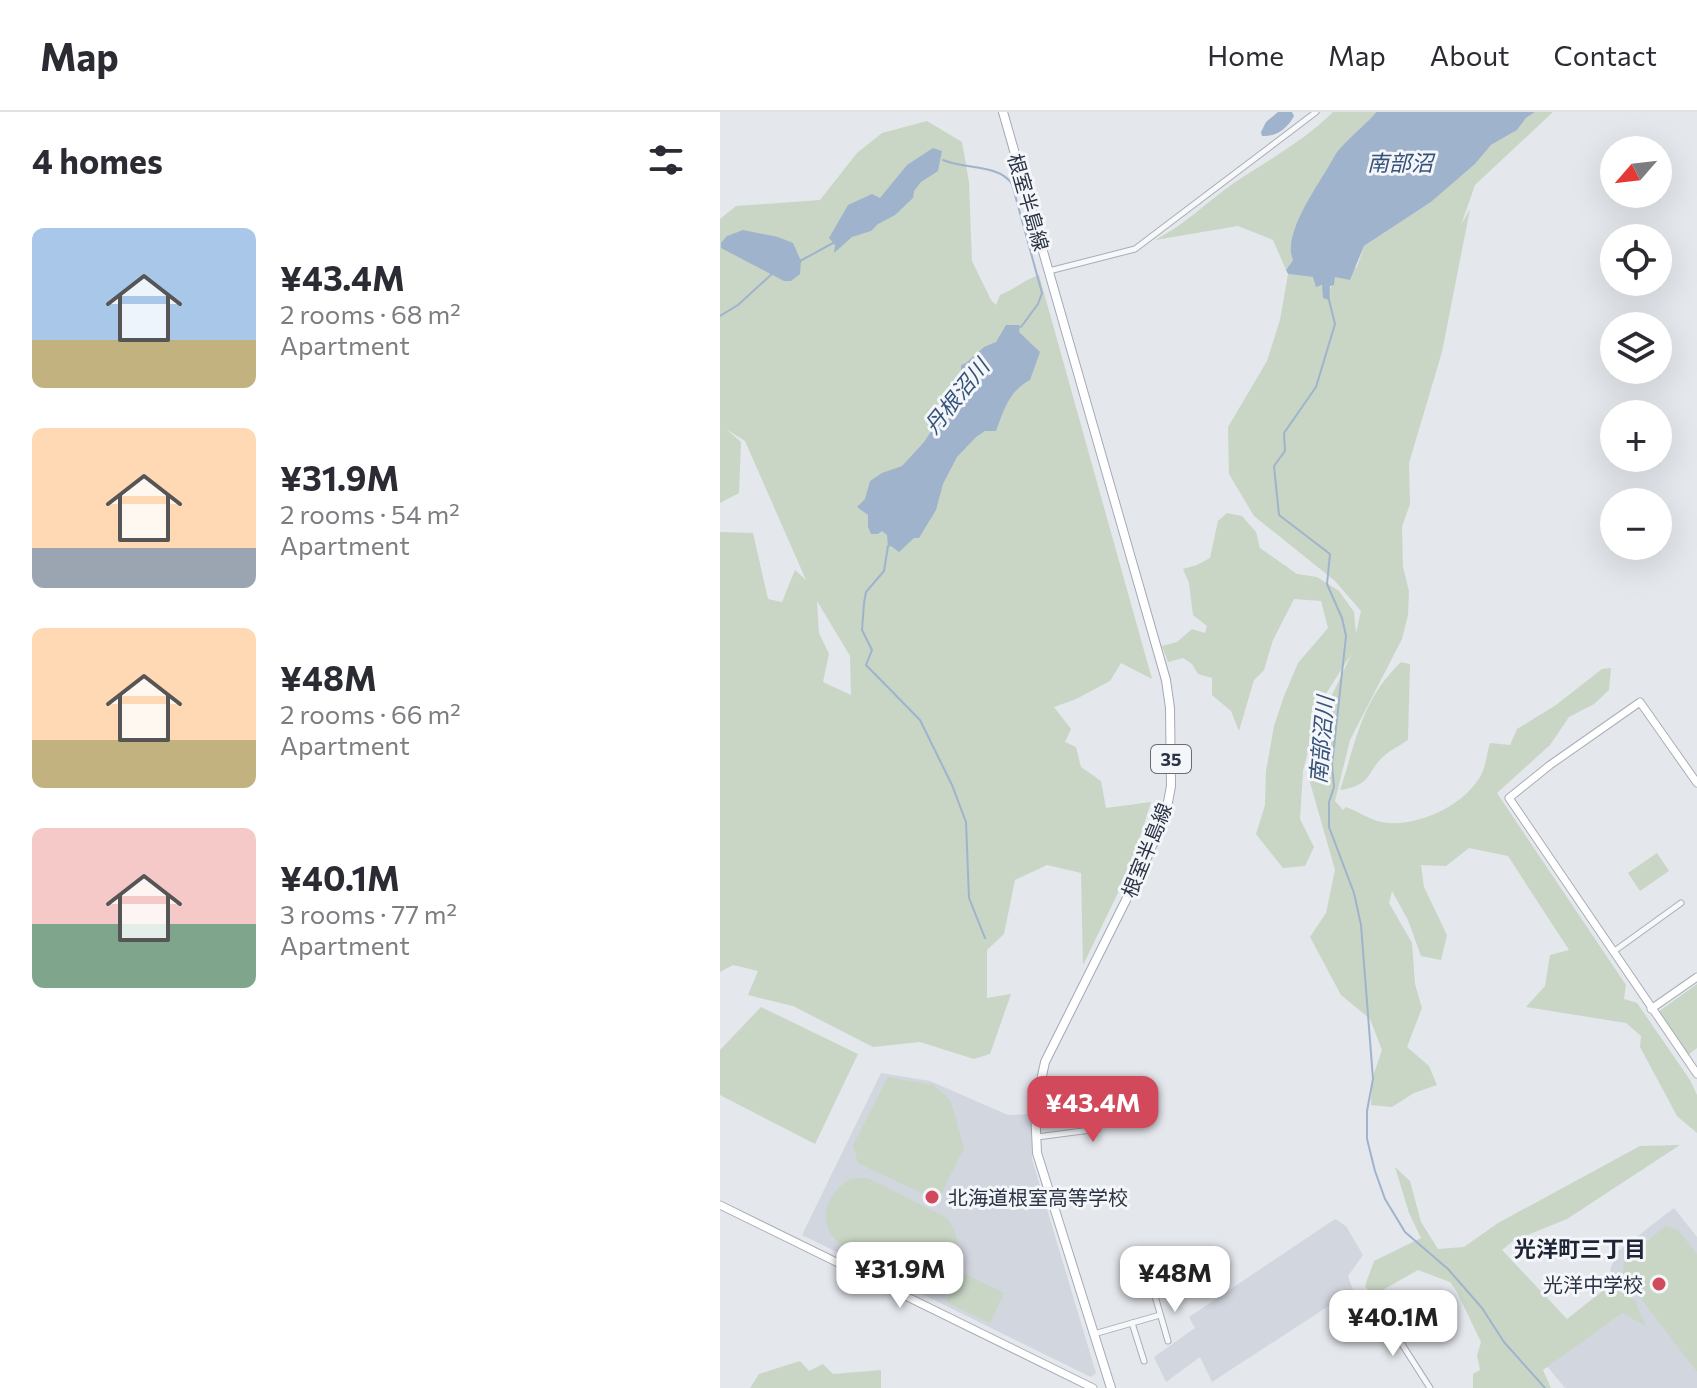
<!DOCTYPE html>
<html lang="en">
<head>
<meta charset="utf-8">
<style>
	body { margin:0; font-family:Commissioner,"Noto Sans JP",sans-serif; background:#f7f7f7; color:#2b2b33; height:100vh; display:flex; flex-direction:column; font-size:30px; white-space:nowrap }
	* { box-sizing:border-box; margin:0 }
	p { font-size:26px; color:#7c7c81 }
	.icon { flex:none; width:44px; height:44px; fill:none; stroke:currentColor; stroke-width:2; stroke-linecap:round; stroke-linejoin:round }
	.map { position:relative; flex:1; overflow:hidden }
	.side { display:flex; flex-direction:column; background:#fff; width:720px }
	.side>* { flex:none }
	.needle { width:52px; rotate:242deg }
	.controls { position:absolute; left:880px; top:24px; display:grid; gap:16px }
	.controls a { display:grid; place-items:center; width:72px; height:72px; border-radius:50%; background:#fff; box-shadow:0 8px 32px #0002; font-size:40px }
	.price { position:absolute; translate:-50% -68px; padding:0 18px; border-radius:16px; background:#fff; color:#222; font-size:26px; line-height:52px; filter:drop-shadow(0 2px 4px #0008) }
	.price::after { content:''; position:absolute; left:50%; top:48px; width:24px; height:18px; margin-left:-12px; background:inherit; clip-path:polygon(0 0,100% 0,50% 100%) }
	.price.current { background:#d1495b; color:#fff }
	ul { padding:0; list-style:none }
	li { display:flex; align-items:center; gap:24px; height:200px; padding:0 32px }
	li span { display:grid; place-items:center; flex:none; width:224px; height:160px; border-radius:12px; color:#555 }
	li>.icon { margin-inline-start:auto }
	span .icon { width:96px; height:96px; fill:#fffc; stroke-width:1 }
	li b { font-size:34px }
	h2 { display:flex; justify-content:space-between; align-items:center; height:96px; padding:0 32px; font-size:34px }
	header { display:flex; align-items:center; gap:48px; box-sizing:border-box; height:112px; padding:0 40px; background:#fff; border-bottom:2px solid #e1e1e2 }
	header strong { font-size:38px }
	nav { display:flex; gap:44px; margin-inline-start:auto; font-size:28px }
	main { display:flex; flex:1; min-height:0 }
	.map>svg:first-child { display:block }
	.built { fill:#d2d6de }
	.green { fill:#c9d6c5; fill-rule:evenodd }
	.water { fill:#9fb4cc }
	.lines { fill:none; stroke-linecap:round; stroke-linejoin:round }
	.stream { stroke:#9fb4cc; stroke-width:2 }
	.street-casing { stroke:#a9aeb7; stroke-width:7 }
	.secondary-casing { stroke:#a9aeb7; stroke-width:9 }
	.primary-casing { stroke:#a3abb8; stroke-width:10 }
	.street { stroke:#f7f8fa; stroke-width:5 }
	.secondary { stroke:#fff; stroke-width:7 }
	.primary { stroke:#fff; stroke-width:8 }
	.poi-dot { fill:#d1495b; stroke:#f4f6f9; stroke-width:3 }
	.labels { text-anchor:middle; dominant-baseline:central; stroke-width:6; stroke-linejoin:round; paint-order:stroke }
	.shield { fill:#f4f6f9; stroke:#676e7b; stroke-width:2 }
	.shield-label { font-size:18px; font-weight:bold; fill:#2b3445 }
	.street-label { font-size:20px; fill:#2b3445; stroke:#f4f6f9 }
	.poi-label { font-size:20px; fill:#2b3445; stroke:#f4f6f9; text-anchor:start }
	.water-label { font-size:22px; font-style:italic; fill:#34527a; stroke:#f4f6f9 }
	.neighbourhood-label { font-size:22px; font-weight:bold; fill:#1d2536; stroke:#f4f6f9 }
</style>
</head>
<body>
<header>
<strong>Map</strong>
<nav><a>Home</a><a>Map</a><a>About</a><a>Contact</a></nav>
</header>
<main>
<section class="side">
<h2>4 homes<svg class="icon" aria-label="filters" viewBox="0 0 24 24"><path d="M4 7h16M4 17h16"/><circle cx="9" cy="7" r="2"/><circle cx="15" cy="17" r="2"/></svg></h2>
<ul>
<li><span style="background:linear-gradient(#a9c7e8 70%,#c2b280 0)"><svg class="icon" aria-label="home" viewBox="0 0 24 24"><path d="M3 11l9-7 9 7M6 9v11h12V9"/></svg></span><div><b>¥43.4M</b><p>2 rooms · 68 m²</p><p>Apartment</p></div></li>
<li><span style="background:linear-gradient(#ffd9b3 75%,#9aa5b1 0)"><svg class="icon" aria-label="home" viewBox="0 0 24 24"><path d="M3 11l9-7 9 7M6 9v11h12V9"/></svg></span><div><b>¥31.9M</b><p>2 rooms · 54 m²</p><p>Apartment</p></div></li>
<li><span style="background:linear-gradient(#ffd9b3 70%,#c2b280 0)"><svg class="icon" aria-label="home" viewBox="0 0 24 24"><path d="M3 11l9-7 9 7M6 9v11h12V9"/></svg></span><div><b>¥48M</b><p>2 rooms · 66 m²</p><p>Apartment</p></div></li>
<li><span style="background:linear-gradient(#f6c9c9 60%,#7fa58c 0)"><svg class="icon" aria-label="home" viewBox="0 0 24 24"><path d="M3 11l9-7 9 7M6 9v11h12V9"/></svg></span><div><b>¥40.1M</b><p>3 rooms · 77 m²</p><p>Apartment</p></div></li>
</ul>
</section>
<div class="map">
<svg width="977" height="1276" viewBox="0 0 977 1276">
	<rect width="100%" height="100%" fill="#e4e7ec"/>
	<g class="built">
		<polygon points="161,961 210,969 288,1003 311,1002 312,1047 376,1261 371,1265 82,1123"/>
		<polygon points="954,1096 977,1125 977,1276 845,1276 826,1253 910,1186 890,1158 897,1140"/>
		<polygon points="615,1107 626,1114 643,1143 628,1164 633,1178 492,1270 480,1245 446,1270 434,1245 475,1216 469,1205"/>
	</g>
	<g class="green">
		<path d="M613,0H656C647,11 636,21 626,32C608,53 562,123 573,148L566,158L553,128L518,114L435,128C463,114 486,91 511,73C547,48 582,31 613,0Z"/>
		<path d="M815,0H833L755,73L741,113L750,97L722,240L689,351L690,392L682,415L683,455L689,479L688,503L682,527L630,628L615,689L623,698L626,695C637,699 649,707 661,710C695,717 747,693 762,661C766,653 767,640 770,631L790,633L797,617L836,593L882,557L891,556L889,578L874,592L849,605L830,633L777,681L906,873L904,887L917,891L970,968L977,983V1021L957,1004L920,935L921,924L906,911L806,895L825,874L830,843L849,838L788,744L749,736L726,754L701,753L704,775L727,823L721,848L701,844L688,808L672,779L669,791L692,831L695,872L702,896L687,935L709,954L717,973L694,981L672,995L651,993L652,967L662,938L650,907L621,883L590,825L606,801L615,758L589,667L602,604L632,541L600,591L583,659L580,707L594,735L585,754L563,756L536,722L545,693L546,659L554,614L564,584L578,551L608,516L601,489L574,487L553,528L544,558L534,568L519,619L511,599L492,583V566L478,562L472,552L463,546L448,550L442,534L457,530L472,517L485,521L487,514L473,503L469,471L463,457L477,453L490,446L498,409L507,401L522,404L536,420L540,436L577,462L597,465L619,479L634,500L636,521L641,499L615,469L534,404L509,362L508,315L547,249L560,208L568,162L594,165L608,182L615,165L637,155L644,134L711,90L755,52L771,33L797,18L806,6Z"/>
		<path d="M207,9L242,30L249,70L252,149L271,188L276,193L280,183C295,177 304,168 319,163L432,567L401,551L390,569L356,587L334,595L351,617L345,630L356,635L361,655L381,669L386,696L431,690L411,754L363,853L361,761L327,753L295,768L284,822L267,838V886L291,882L270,942L254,947L200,930L153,935L73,894L28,883L38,859L13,853L0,860V420L33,421L48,487L62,490L75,458L86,468L25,329L6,317L21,330L19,381L0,391V107L16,94L100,88L137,41L162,21ZM97,489L130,544L131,583L103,570L109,542L99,521Z"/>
		<path d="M681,550L690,552L688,628C681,633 672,637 665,643C645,660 654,673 620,678C637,627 641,589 681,550Z"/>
		<polygon points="937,741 949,759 920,779 908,761"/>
		<polygon points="977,872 977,936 968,943 938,900"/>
		<polygon points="41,895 138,942 95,1032 0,983 0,938"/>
		<polygon points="168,965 213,973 225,983 231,990 244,1036 218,1089 138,1051 133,1033"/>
		<polygon points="960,1033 847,1107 793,1129 782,1138 847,1207 890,1173 915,1189 926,1214 902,1201 823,1258 831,1276 753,1276 753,1262 760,1258 757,1243 761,1230 737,1180 730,1170 698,1158 652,1184 645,1174 654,1149 701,1126 689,1101 675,1055 690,1069 701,1110 718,1137 744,1135 778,1111 920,1034"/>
		<path d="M132,1066H148L227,1106C248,1135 237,1163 202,1171C183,1162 164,1152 144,1143C137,1140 127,1137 121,1133C94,1112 107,1079 132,1066Z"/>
		<polygon points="946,1114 958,1118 977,1142 977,1260 903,1163 904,1148"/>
		<polygon points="241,1160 284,1181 270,1211 226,1190"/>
		<polygon points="80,1249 89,1259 103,1252 113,1262 161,1258 161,1276 30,1276 39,1262"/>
	</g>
	<g class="water">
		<path d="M558,0H572L574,4C568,16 556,25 542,24L541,20L546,10Z"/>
		<path d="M656,0H815L806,6L797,18L771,33L755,52L711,90L644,134L630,168L615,165L614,173L610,174L609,188L603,186L602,173L596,175L593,165L568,162L566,158L573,148C561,121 602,68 614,45C622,31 645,14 656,0Z"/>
		<polygon points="213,36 222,39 218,59 201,70 194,79 193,86 175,103 158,112 151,119 132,125 114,141 115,133 109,126 128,93 152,82 160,86 187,53"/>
		<polygon points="23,118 58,125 73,131 81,149 80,162 71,169 64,169 1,136 1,131 7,124"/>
		<path d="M286,213H300L299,220L320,240L310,268C289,279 284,298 276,319H265L256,325L237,345L223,372L216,398L199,426H194L179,440L171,434L168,435L167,423L162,419L158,422H151L148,415V403L137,395L145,387L150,369L162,361L182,354L204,330L228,294L232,274L241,261V253L246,251L264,235L276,230Z"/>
	</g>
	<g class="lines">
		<g class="stream">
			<path d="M223,48C243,57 279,52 292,72L322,181L318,192L301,215"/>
			<polyline points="80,149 113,131"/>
			<polyline points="608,176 609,188 615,212 596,275 564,321 565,339 554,354 559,403 610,442 607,472 622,506 626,524 612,653 614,675 609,690 609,715 634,781 641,813 653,967 647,999 647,1027 655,1059 665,1087 685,1120 728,1157 762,1196 784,1230 825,1276"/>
			<polyline points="0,204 18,193 53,161"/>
			<polyline points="168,434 164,459 146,480 144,491 142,518 152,538 146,553 200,608 232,673 246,710 249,786 265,826"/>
		</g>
		<defs>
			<g id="street">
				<polyline points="329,159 415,137 596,0"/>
				<polyline points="893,840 961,791"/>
				<polyline points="317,1025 378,1017 384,987"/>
				<polyline points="435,1184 448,1229"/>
				<polyline points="662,1201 710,1276"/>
				<polyline points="412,1211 424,1249"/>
				<polyline points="374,1222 440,1203"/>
			</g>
			<g id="secondary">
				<polyline points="977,671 920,590 830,653 789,686 977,962"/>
				<polyline points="931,897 977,865"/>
				<polyline points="0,1093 373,1276"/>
			</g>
			<polyline id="primary" points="283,0 446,568 450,596 451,674 446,701 426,748 325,950 315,996 317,1041 391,1276"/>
		</defs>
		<use href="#street" class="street-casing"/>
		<use href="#secondary" class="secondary-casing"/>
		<use href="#primary" class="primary-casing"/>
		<use href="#street" class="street"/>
		<use href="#secondary" class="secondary"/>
		<use href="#primary" class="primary"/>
	</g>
	<g class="poi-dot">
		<circle cx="212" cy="1085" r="8"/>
		<circle cx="939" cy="1172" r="8"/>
	</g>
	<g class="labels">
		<rect class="shield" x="431" y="633" width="40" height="28" rx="6"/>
		<g class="shield-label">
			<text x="451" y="647">35</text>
		</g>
		<g class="street-label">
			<text transform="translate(309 90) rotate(74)">根室半島線</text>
			<text transform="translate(426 738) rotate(-68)">根室半島線</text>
		</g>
		<g class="poi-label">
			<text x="228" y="1085">北海道根室高等学校</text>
			<text x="923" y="1172" text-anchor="end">光洋中学校</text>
		</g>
		<g class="water-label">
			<text x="680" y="50">南部沼</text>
			<text transform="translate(236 284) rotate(-51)">丹根沼川</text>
			<text transform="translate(601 628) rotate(-85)">南部沼川</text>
		</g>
		<g class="neighbourhood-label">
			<text x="860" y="1136">光洋町三丁目</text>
		</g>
	</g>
</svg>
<div class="controls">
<a><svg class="needle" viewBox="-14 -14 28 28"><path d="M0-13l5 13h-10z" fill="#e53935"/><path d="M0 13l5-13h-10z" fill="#7c7c81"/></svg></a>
<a><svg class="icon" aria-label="locate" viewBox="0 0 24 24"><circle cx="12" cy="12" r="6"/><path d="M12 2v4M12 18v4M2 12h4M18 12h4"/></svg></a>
<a><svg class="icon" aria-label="layers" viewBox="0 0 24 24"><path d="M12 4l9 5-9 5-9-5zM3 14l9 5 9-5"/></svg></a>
<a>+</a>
<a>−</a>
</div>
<b class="price current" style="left:373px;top:1032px">¥43.4M</b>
<b class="price" style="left:180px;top:1198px">¥31.9M</b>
<b class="price" style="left:455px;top:1202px">¥48M</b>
<b class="price" style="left:673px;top:1246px">¥40.1M</b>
</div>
</main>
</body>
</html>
